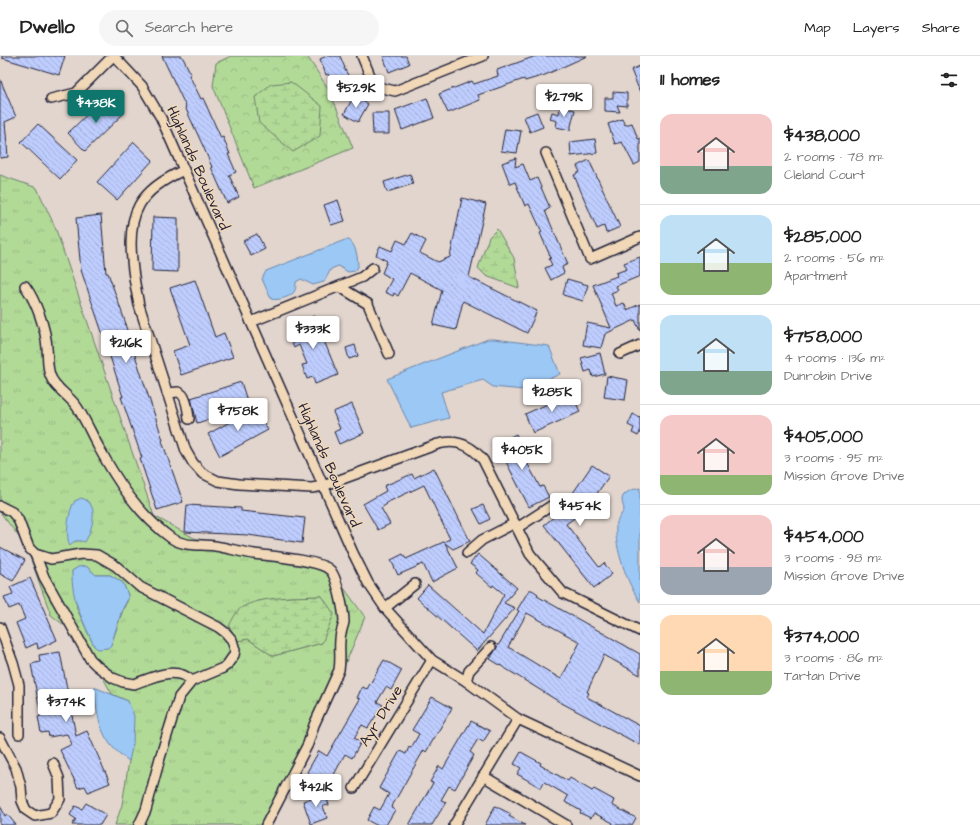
<!DOCTYPE html>
<html lang="en">
<head>
<meta charset="utf-8">
<style>
	body { margin:0; font-family:"Architects Daughter",sans-serif; background:#f6f6f6; color:#222; height:100vh; display:flex; flex-direction:column; font-size:15px; white-space:nowrap }
	* { box-sizing:border-box; margin:0 }
	p { font-size:13px; color:#767676 }
	.icon { flex:none; width:22px; height:22px; fill:none; stroke:currentColor; stroke-width:2; stroke-linecap:round; stroke-linejoin:round }
	.map { position:relative; flex:1; overflow:hidden }
	.side { display:flex; flex-direction:column; background:#fff; width:340px }
	.side>* { flex:none }
	.price { position:absolute; translate:-50% -34px; padding:0 9px; border-radius:4px; background:#fff; color:#222; font-size:13px; line-height:26px; filter:drop-shadow(0 1px 2px #0008) }
	.price::after { content:''; position:absolute; left:50%; top:24px; width:12px; height:9px; margin-left:-6px; background:inherit; clip-path:polygon(0 0,100% 0,50% 100%) }
	.price.on { background:#0f766e; color:#fff }
	ul { padding:0; list-style:none }
	li { display:flex; align-items:center; gap:12px; height:100px; padding:0 20px }
	li+li { border-top:1px solid #e0e0e0 }
	li span { display:grid; place-items:center; flex:none; width:112px; height:80px; border-radius:12px; color:#555 }
	li>.icon { margin-inline-start:auto }
	span .icon { width:48px; height:48px; fill:#fffc; stroke-width:1 }
	li b { font-size:17px }
	h2 { display:flex; justify-content:space-between; align-items:center; height:48px; padding:0 20px; font-size:17px }
	header { display:flex; align-items:center; gap:24px; box-sizing:border-box; height:56px; padding:0 20px; background:#fff; border-bottom:1px solid #e0e0e0 }
	header strong { font-size:19px }
	nav { display:flex; gap:22px; margin-inline-start:auto; font-size:14px }
	.search { width:280px; height:36px; background:#f6f6f6; display:flex; align-items:center; gap:10px; box-sizing:border-box; padding:0 14px; border-radius:22px; color:#767676; font-size:15px }
	main { display:flex; flex:1; min-height:0 }
	.map>svg:first-child { display:block }
	.grass { fill:url(#grass-tufts); stroke:#6a7e69; fill-rule:evenodd }
	.forest { fill:url(#forest-crowns); stroke:#6a7e69 }
	.wetland { fill:url(#wetland-marsh); stroke:#6a7e69 }
	.water { fill:#9cc8f6; stroke:#6b86ab }
	.building { fill:url(#building-back-hatch); stroke:#22223b; fill-rule:evenodd }
	.lines { fill:none; stroke-linecap:round; stroke-linejoin:round }
	.minor-casing { stroke:#22223b; stroke-width:12 }
	.minor { stroke:#f0d8b8; stroke-width:9 }
	.labels { text-anchor:middle; dominant-baseline:central; stroke-width:3; stroke-linejoin:round; paint-order:stroke }
	.street-label { font-size:15px; fill:#22223b; stroke:#f0d8b8 }
</style>
</head>
<body>
<header>
<strong>Dwello</strong>
<div class="search"><svg class="icon" aria-label="search" viewBox="0 0 24 24"><circle cx="10" cy="10" r="6"/><path d="M15 15l6 6"/></svg>Search here</div>
<nav><a>Map</a><a>Layers</a><a>Share</a></nav>
</header>
<main>
<div class="map">
<svg width="640" height="769" viewBox="0 0 640 769">
	<defs>
		<pattern id="grass-tufts" width="24" height="20" patternUnits="userSpaceOnUse"><rect width="24" height="20" fill="#b2da97"/><path d="M3 7l-1-3M5 7V3M7 7l1-3M15 17l-1-3M17 17v-4M19 17l1-3" fill="none" stroke="#99bb83"/></pattern>
		<pattern id="forest-crowns" width="20" height="18" patternUnits="userSpaceOnUse"><rect width="20" height="18" fill="#b2da97"/><path d="M2 6a3 3 0 1 1 6 0M12 15a3 3 0 1 1 6 0" fill="none" stroke="#99bb83"/></pattern>
		<pattern id="wetland-marsh" width="20" height="14" patternUnits="userSpaceOnUse"><rect width="20" height="14" fill="#b2da97"/><path d="M1 5h8M5 5V1M11 12h8M15 12V8" fill="none" stroke="#99bb83"/></pattern>
		<pattern id="building-back-hatch" width="6" height="6" patternUnits="userSpaceOnUse"><rect width="6" height="6" fill="#becdfe"/><path d="M-1 5l2 2M0 0l6 6M5-1l2 2" fill="none" stroke="#a3b0db"/></pattern>
	</defs>
	<rect width="100%" height="100%" fill="#e1d5cd"/>
	<filter id="ink" filterUnits="userSpaceOnUse"><feTurbulence type="fractalNoise" baseFrequency=".025" numOctaves="2"/><feDisplacementMap in="SourceGraphic" scale="8" xChannelSelector="R" yChannelSelector="G"/><feConvolveMatrix kernelMatrix="1 2 1 2 8 2 1 2 1" color-interpolation-filters="sRGB"/></filter>
	<g filter="url(#ink)">
		<path class="grass" d="M0,119L37,132L55,171L154,460L194,482L328,510L365,561L344,611L265,769H115L122,749L129,705L128,645L112,638L81,582L51,559L26,490L0,456ZM86,510L96,519H110L117,523L123,527L128,539V543L123,554L111,589L108,592L94,590L77,553L72,515L75,513ZM322,540V587L273,600L248,583L258,545L290,541Z"/>
		<polygon class="forest" points="231,0 307,0 329,34 353,92 254,132 213,30 216,7"/>
		<g class="wetland">
			<polygon points="291,26 322,50 320,80 293,96 259,67 255,41 271,28"/>
			<polygon points="497,173 514,202 519,232 486,220 478,212 489,181"/>
			<path d="M322,540L334,558L322,587L273,600L248,583L237,585L229,570C232,565 236,555 241,552C258,540 301,541 322,540Z"/>
		</g>
		<g class="water">
			<path d="M345,184H349C356,189 358,202 358,211L355,215L348,216L338,210L331,213L324,226L313,229L301,223L296,226C296,227 296,233 295,234C293,241 277,245 271,243L262,223L266,215Z"/>
			<polygon points="488,283 494,283 549,290 560,318 524,334 493,331 483,324 441,336 449,362 411,372 387,323"/>
			<path d="M640,432V546C628,529 614,491 616,470C617,464 621,459 624,454C624,451 622,447 622,444C622,436 634,433 640,432Z"/>
			<path d="M81,442C101,447 92,474 85,486C78,484 73,484 70,490C65,482 68,453 75,445C77,444 79,443 81,442Z"/>
			<path d="M86,510L96,519H110L117,523L123,527L128,539V543L122,554L111,589L108,592L98,593L94,590C83,564 71,544 72,515L78,511Z"/>
			<path d="M94,631L128,645L134,660L133,688L129,705C123,700 115,695 110,688C98,672 96,650 94,631Z"/>
		</g>
		<g class="building">
			<polygon points="2,0 65,0 59,19 2,2"/>
			<polygon points="162,0 182,0 191,18 189,19 201,43 203,42 221,82 223,81 230,98 228,98 236,116 229,119 239,141 227,147 211,111 212,111 203,90 185,51 186,51"/>
			<polygon points="327,0 340,0 345,12 344,12 354,30 354,33 340,40 328,18 326,19 320,3"/>
			<polygon points="383,0 406,0 409,8 389,16"/>
			<polygon points="536,0 587,0 545,19 525,25 524,23 478,39 480,44 448,57 439,38 472,25 474,28 498,20 497,14"/>
			<polygon points="640,10 640,36 631,14"/>
			<polygon points="0,23 16,61 5,66 8,101 0,102"/>
			<polygon points="613,36 627,37 627,50 617,49 620,56 605,55 605,42 613,42"/>
			<polygon points="106,40 123,58 85,95 68,77"/>
			<polygon points="354,40 368,48 358,66 344,58"/>
			<polygon points="427,42 434,62 402,74 395,54"/>
			<polygon points="560,51 575,54 570,74 556,71 557,65 550,63 552,56 559,58"/>
			<polygon points="537,56 543,71 530,76 524,61"/>
			<polygon points="372,57 389,57 389,78 373,78"/>
			<polygon points="622,63 625,69 632,67 638,83 640,82 640,106 634,109 622,86 615,88 608,68"/>
			<polygon points="38,68 77,104 60,123 21,86"/>
			<polygon points="505,73 521,75 517,97 501,95"/>
			<polygon points="595,83 597,97 571,100 570,86"/>
			<polygon points="134,86 153,104 117,144 97,126"/>
			<polygon points="516,102 515,111 523,108 530,125 537,122 550,152 545,155 568,208 562,211 564,217 551,224 545,212 552,209 549,203 551,202 540,177 542,176 529,148 525,150 515,126 510,128 502,107"/>
			<polygon points="589,104 620,171 606,177 604,170 597,173 574,119 580,116 577,110"/>
			<polygon points="410,118 413,128 387,136 384,126"/>
			<polygon points="462,142 486,148 469,221 537,255 527,277 463,245 456,274 433,269 442,234 410,217 398,240 394,237 393,240 385,236 392,223 382,217 387,205 376,199 380,190 392,195 397,184 406,188 412,177 426,185 420,197 438,206 450,201"/>
			<polygon points="338,144 345,165 331,169 324,149"/>
			<polygon points="101,159 106,217 108,217 126,268 125,268 146,333 163,384 162,385 183,446 157,454 140,403 142,402 121,341 123,341 105,285 81,214 76,162"/>
			<polygon points="153,161 178,162 178,216 152,215"/>
			<polygon points="257,178 265,193 251,200 243,185"/>
			<polygon points="640,201 640,220 616,230 618,234 611,237 616,250 624,247 627,254 640,248 640,275 635,264 605,278 601,292 583,289 587,267 611,272 593,229 617,220 616,217 627,213 624,207"/>
			<polygon points="567,223 588,229 583,245 563,239"/>
			<polygon points="195,224 215,281 224,277 233,301 181,319 173,295 190,289 170,232"/>
			<polygon points="314,260 338,319 315,328 313,321 307,323 302,309 307,308 299,289 294,292 288,278 294,276 291,269"/>
			<polygon points="355,289 358,300 349,303 346,292"/>
			<polygon points="600,297 605,318 593,321 591,314 585,316 581,302"/>
			<polygon points="607,320 628,324 625,344 604,341"/>
			<polygon points="241,326 249,351 197,367 191,342"/>
			<polygon points="572,337 580,356 533,377 525,358"/>
			<polygon points="352,348 364,377 339,388 334,376 340,373 333,356"/>
			<polygon points="255,352 268,374 220,400 208,378"/>
			<polygon points="633,358 639,361 640,360 640,376 638,380 632,377 634,372 628,369"/>
			<polygon points="516,378 521,389 518,390 540,431 543,430 549,441 529,451 497,388"/>
			<polygon points="592,409 609,420 580,462 577,460 566,468 599,511 604,507 612,518 594,532 544,469 560,456"/>
			<polygon points="434,412 470,485 453,493 445,487 458,512 432,526 423,508 398,519 391,504 403,498 406,503 450,483 424,429 386,447 387,448 381,452 390,468 378,474 363,448 386,435 384,430 412,418 414,422"/>
			<polygon points="187,449 241,452 241,455 305,462 302,487 248,479 185,476"/>
			<polygon points="483,449 490,463 481,468 473,453"/>
			<polygon points="0,491 25,504 13,525 0,518"/>
			<polygon points="478,498 517,532 504,547 515,552 477,595 417,542 428,529 483,578 504,538 493,529 492,531 476,517 478,514 470,508"/>
			<polygon points="30,522 57,584 38,593 37,587 26,592 16,567 25,563 19,549 9,553 4,541 13,538 10,531"/>
			<path d="M529,534H532L538,538L537,540L640,598V619L604,599L587,636L589,637L587,641L640,670V689L558,645L490,603L519,555L517,554ZM527,557L580,586L561,623L508,591Z"/>
			<polygon points="60,596 76,680 87,675 110,727 88,736 85,730 78,732 60,694 72,688 67,678 49,681 48,676 41,677 38,661 41,660 31,608 40,606 39,599"/>
			<polygon points="384,604 402,614 391,634 386,631 377,646 383,649 368,672 362,669 354,682 361,686 352,702 345,698 329,728 307,716 319,695 327,700 360,643 357,642 362,631 367,633"/>
			<polygon points="432,641 452,652 426,696 424,694 410,718 391,752 395,754 386,769 376,769 367,764 374,751 380,754 389,738 379,732 400,695 406,698 409,691 411,692 419,678 412,674"/>
			<polygon points="471,665 490,675 483,686 478,683 470,696 474,699 455,733 449,730 441,744 446,746 432,769 409,769 433,727 430,726 439,710 443,713"/>
			<polygon points="521,696 541,707 540,709 568,725 570,722 592,735 594,733 614,744 612,749 636,762 632,769 612,769 613,767 594,757 591,762 580,757 581,755 565,746 568,740 544,726 541,732 517,718 521,712 514,708"/>
			<polygon points="325,737 329,749 323,750 327,762 311,768 303,745"/>
			<polygon points="86,747 106,759 100,769 72,769 76,763 70,759 75,750 82,753"/>
			<polygon points="0,749 5,760 7,758 16,769 0,769"/>
			<polygon points="495,750 511,758 509,760 525,769 485,769"/>
		</g>
		<g class="lines">
			<defs>
				<g id="minor">
					<polyline points="114,0 142,30 161,62 353,497 368,527 385,552 432,604 466,625 518,663 640,720"/>
					<polyline points="362,0 371,22 378,31 395,35 483,0"/>
					<polyline points="51,43 76,37 113,0"/>
					<polyline points="546,97 590,203 640,181"/>
					<path d="M184,114C140,134 127,156 132,204C133,219 136,234 139,249L186,395L193,407L202,417L218,425L239,428L312,432L323,430L438,388C457,383 471,389 483,404L530,498L563,537L640,575"/>
					<path d="M25,230C36,245 46,273 47,292C48,301 47,310 50,319C54,332 69,339 77,351C85,363 91,377 98,390C117,425 139,459 171,482C184,491 200,488 215,490C228,492 241,496 254,498C269,500 320,504 330,514C337,520 344,556 344,566C343,572 340,577 340,584C339,594 341,603 339,614L314,669L308,688L266,769"/>
					<polyline points="340,231 368,248 389,298"/>
					<polyline points="251,266 362,221 373,212"/>
					<polyline points="620,298 640,289"/>
					<path d="M167,337C171,337 175,336 178,336C187,338 188,356 189,363"/>
					<polyline points="0,450 12,456 18,463 29,492 35,498 51,503 81,498 97,499 116,510 140,531 218,571 226,577 232,584 235,594 234,599 227,609 223,612 192,625 179,641 160,702 146,754 139,769"/>
					<polyline points="517,472 554,448"/>
					<polyline points="467,497 482,484 515,467"/>
					<path d="M35,498L44,521L90,603L97,610L113,622L123,626L134,628C152,622 175,609 192,625"/>
					<polyline points="385,552 415,528"/>
					<polyline points="0,571 13,607 19,629 19,678"/>
					<polyline points="466,625 469,615 491,591"/>
					<polyline points="0,682 16,712 21,731 22,745 26,754 35,760 51,757 60,743 59,722 53,707"/>
					<polyline points="483,720 566,769"/>
					<polyline points="354,732 432,604"/>
					<polyline points="454,769 518,663"/>
				</g>
			</defs>
			<use href="#minor" class="minor-casing"/>
			<use href="#minor" class="minor"/>
		</g>
	</g>
	<g class="labels">
		<g class="street-label">
			<text transform="translate(198 112) rotate(66)">Highlands Boulevard</text>
			<text transform="translate(329 409) rotate(66)">Highlands Boulevard</text>
			<text transform="translate(381 660) rotate(-58)">Ayr Drive</text>
		</g>
	</g>
</svg>
<b class="price" style="left:356px;top:53px">$529K</b>
<b class="price" style="left:564px;top:62px">$279K</b>
<b class="price on" style="left:96px;top:68px">$438K</b>
<b class="price" style="left:313px;top:294px">$333K</b>
<b class="price" style="left:126px;top:308px">$216K</b>
<b class="price" style="left:552px;top:357px">$285K</b>
<b class="price" style="left:238px;top:376px">$758K</b>
<b class="price" style="left:522px;top:415px">$405K</b>
<b class="price" style="left:580px;top:471px">$454K</b>
<b class="price" style="left:66px;top:667px">$374K</b>
<b class="price" style="left:316px;top:752px">$421K</b>
</div>
<section class="side">
<h2>11 homes<svg class="icon" aria-label="filters" viewBox="0 0 24 24"><path d="M4 7h16M4 17h16"/><circle cx="9" cy="7" r="2"/><circle cx="15" cy="17" r="2"/></svg></h2>
<ul>
<li><span style="background:linear-gradient(#f6c9c9 65%,#7fa58c 0)"><svg class="icon" aria-label="home" viewBox="0 0 24 24"><path d="M3 11l9-7 9 7M6 9v11h12V9"/></svg></span><div><b>$438,000</b><p>2 rooms · 78 m²</p><p>Cleland Court</p></div></li>
<li><span style="background:linear-gradient(#bfe0f5 60%,#8fb573 0)"><svg class="icon" aria-label="home" viewBox="0 0 24 24"><path d="M3 11l9-7 9 7M6 9v11h12V9"/></svg></span><div><b>$285,000</b><p>2 rooms · 56 m²</p><p>Apartment</p></div></li>
<li><span style="background:linear-gradient(#bfe0f5 70%,#7fa58c 0)"><svg class="icon" aria-label="home" viewBox="0 0 24 24"><path d="M3 11l9-7 9 7M6 9v11h12V9"/></svg></span><div><b>$758,000</b><p>4 rooms · 136 m²</p><p>Dunrobin Drive</p></div></li>
<li><span style="background:linear-gradient(#f6c9c9 75%,#8fb573 0)"><svg class="icon" aria-label="home" viewBox="0 0 24 24"><path d="M3 11l9-7 9 7M6 9v11h12V9"/></svg></span><div><b>$405,000</b><p>3 rooms · 95 m²</p><p>Mission Grove Drive</p></div></li>
<li><span style="background:linear-gradient(#f6c9c9 65%,#9aa5b1 0)"><svg class="icon" aria-label="home" viewBox="0 0 24 24"><path d="M3 11l9-7 9 7M6 9v11h12V9"/></svg></span><div><b>$454,000</b><p>3 rooms · 98 m²</p><p>Mission Grove Drive</p></div></li>
<li><span style="background:linear-gradient(#ffd9b3 70%,#8fb573 0)"><svg class="icon" aria-label="home" viewBox="0 0 24 24"><path d="M3 11l9-7 9 7M6 9v11h12V9"/></svg></span><div><b>$374,000</b><p>3 rooms · 86 m²</p><p>Tartan Drive</p></div></li>
</ul>
</section>
</main>
</body>
</html>
